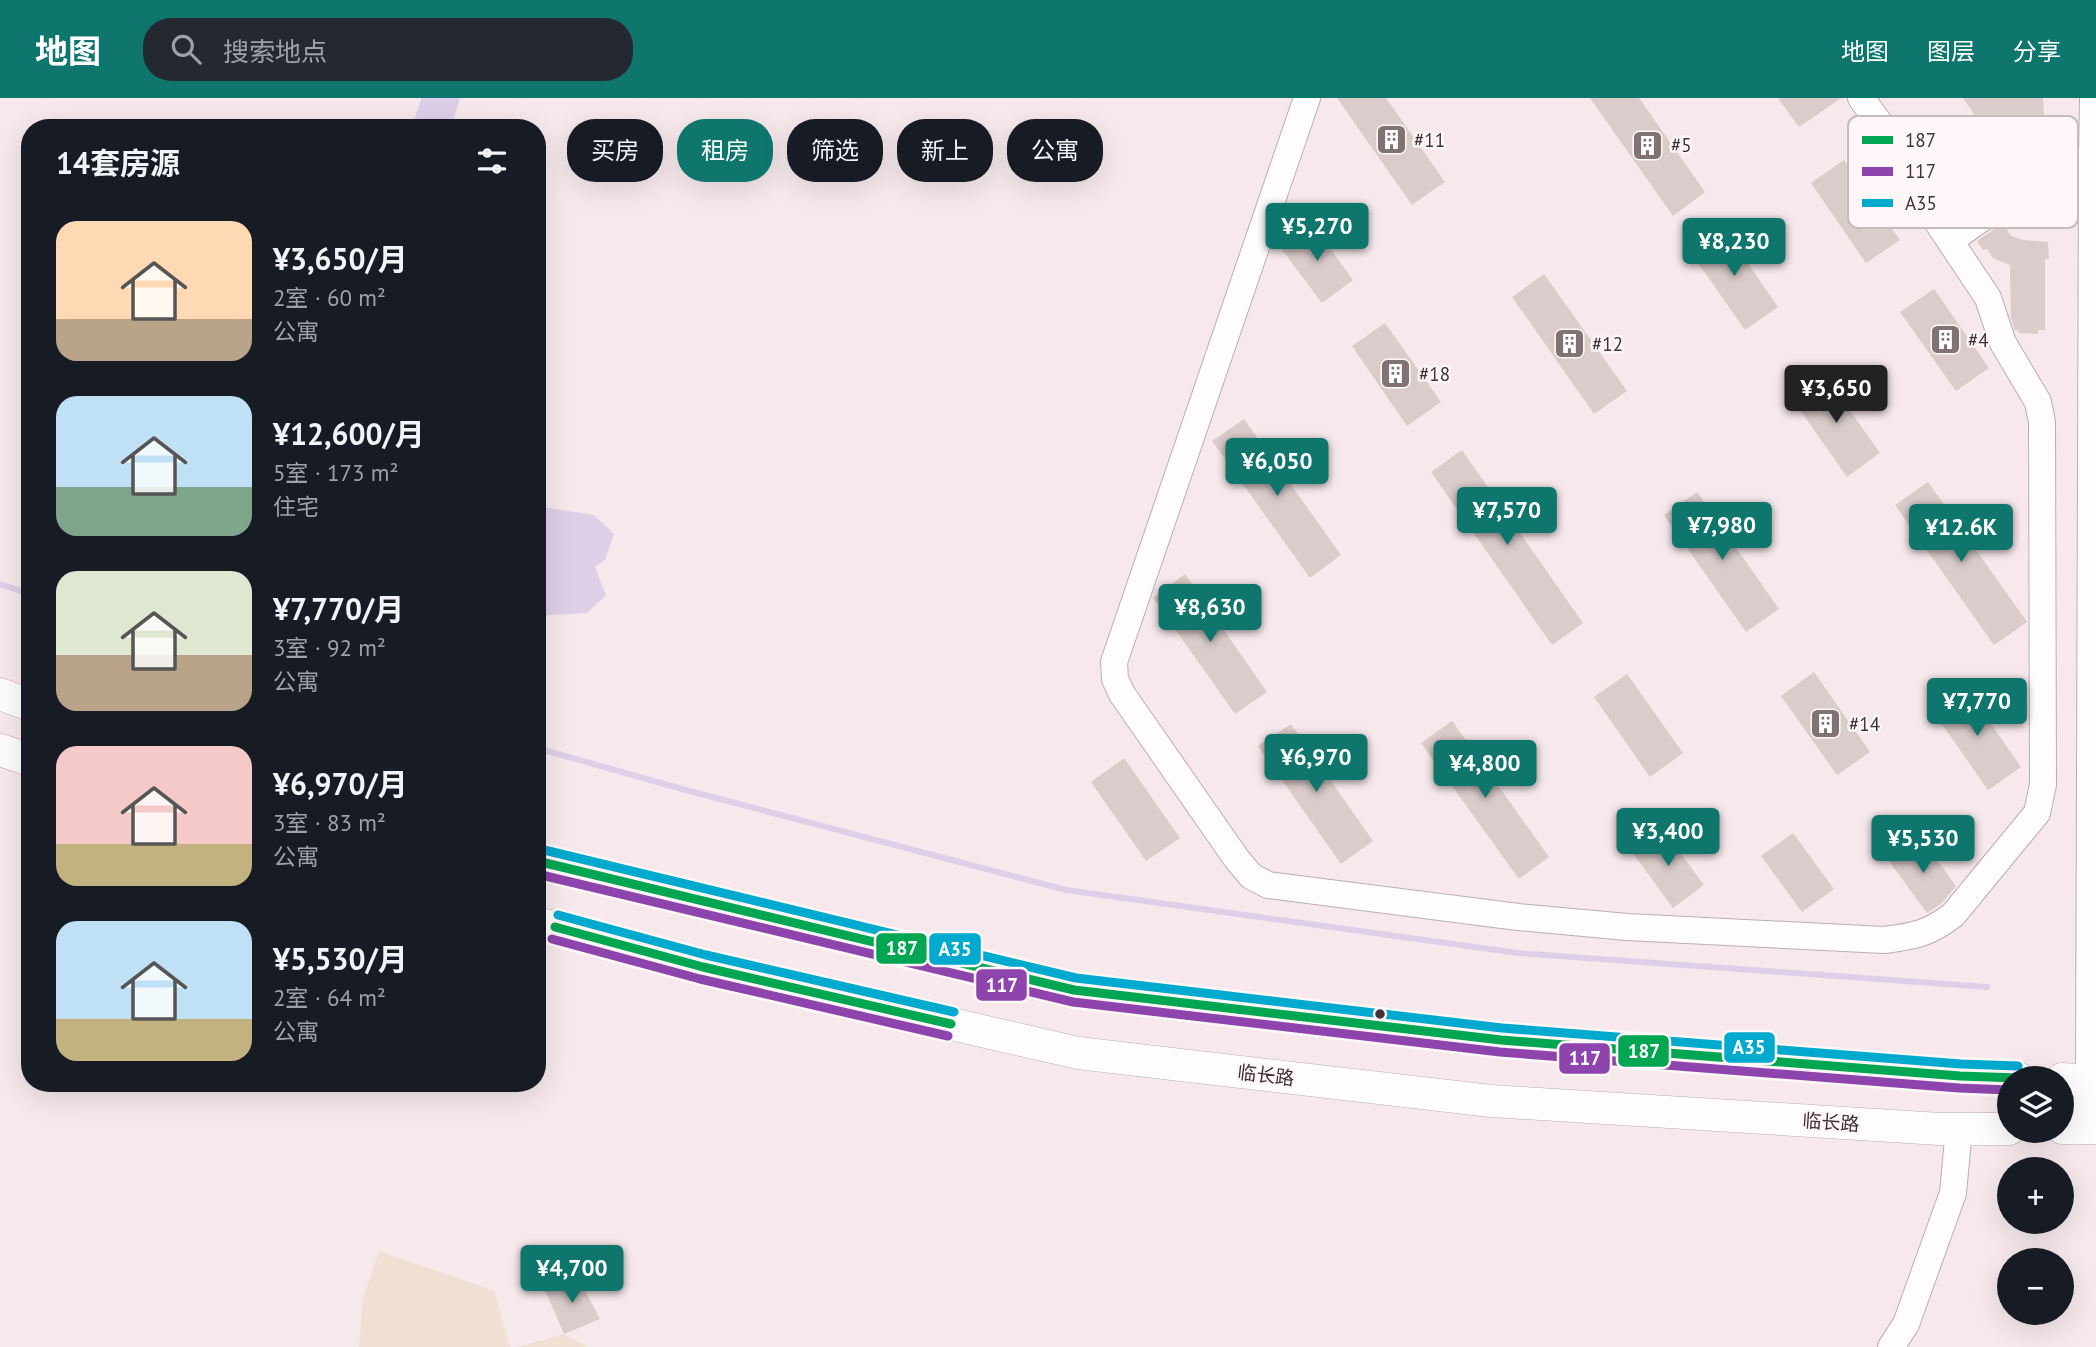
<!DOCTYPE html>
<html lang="zh">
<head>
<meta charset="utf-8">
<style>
	body { margin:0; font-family:"PT Sans","Noto Sans SC",sans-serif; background:#242831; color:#f1f3f6; height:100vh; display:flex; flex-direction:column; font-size:26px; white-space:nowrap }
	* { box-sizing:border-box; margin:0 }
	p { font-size:23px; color:#9ea1a6 }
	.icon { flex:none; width:38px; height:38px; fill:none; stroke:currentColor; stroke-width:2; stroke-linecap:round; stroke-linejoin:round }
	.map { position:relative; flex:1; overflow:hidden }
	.sheet { position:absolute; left:21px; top:21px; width:525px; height:973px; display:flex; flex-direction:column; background:#171b24; border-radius:28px; box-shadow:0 7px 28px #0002 }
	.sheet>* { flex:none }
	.top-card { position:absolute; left:567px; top:21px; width:665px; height:63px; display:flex; gap:14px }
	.controls { position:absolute; left:1997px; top:968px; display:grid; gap:14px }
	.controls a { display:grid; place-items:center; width:77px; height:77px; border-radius:50%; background:#171b24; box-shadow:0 7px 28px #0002; font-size:35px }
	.price { position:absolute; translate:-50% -60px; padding:0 16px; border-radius:7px; background:#0f766e; color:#fff; font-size:23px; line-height:46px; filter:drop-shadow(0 2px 4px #0008) }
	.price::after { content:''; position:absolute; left:50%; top:42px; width:21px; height:16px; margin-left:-10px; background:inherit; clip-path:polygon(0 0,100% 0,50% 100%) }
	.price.active { background:#222; color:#fff }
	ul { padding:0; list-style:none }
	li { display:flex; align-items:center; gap:21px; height:175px; padding:0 35px }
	li span { display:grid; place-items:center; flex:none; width:196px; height:140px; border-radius:21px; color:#555 }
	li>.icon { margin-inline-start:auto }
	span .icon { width:84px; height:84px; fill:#fffc; stroke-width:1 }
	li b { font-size:30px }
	h2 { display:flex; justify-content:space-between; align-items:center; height:84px; padding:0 35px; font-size:30px }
	.tag { padding:0 24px; border-radius:28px; background:#171b24; box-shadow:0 7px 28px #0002; font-size:24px; line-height:63px }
	.tag.active { background:#0f766e; color:#fff }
	header { display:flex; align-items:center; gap:42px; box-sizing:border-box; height:98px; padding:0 35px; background:#0f766e; color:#fff }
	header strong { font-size:33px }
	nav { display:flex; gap:38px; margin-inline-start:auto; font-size:24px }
	.search { width:490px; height:63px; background:#242831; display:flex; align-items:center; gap:18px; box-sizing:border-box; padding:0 24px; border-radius:28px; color:#9ea1a6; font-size:26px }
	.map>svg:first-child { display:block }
	.green { fill:#f0dfd3 }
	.water { fill:#decfe9 }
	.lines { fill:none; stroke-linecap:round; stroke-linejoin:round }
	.stream { stroke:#decfe9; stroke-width:6 }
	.river { stroke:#decfe9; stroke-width:37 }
	.building { fill:#dacccb }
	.minor-casing { stroke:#bcaeb0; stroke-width:28 }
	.major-casing { stroke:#bcaeb0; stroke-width:33 }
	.minor { stroke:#fefcfc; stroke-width:26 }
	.major { stroke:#fefcfc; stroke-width:32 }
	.bus-1-casing { stroke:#fef6f7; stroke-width:14 }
	.bus-2-casing { stroke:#fef6f7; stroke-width:14 }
	.bus-3-casing { stroke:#fef6f7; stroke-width:14 }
	.bus-1 { stroke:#00a651; stroke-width:9 }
	.bus-2 { stroke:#8e44ad; stroke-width:9 }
	.bus-3 { stroke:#00a9ce; stroke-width:9 }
	.bus-dot { fill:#423234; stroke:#fef6f7; stroke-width:2.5 }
	.labels { text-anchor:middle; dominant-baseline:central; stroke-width:5; stroke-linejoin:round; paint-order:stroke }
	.poi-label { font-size:19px; fill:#423234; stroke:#fef6f7; text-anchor:start }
	.street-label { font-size:19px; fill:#423234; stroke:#fef6f7 }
	.key { fill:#fef6f7; stroke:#c6bbbc; stroke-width:2 }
	.key-label { font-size:19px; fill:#423234 }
	.line-badge { stroke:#fef6f7; stroke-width:2.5 }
	.badge-label { font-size:19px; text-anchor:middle; font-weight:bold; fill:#fff }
</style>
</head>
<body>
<header>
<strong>地图</strong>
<div class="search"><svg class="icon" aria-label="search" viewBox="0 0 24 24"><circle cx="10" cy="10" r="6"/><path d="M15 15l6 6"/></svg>搜索地点</div>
<nav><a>地图</a><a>图层</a><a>分享</a></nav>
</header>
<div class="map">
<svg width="2096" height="1249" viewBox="0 0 2096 1249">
	<rect width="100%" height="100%" fill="#f7e9eb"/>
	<g class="green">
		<polygon points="379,1153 494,1193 510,1249 359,1249 363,1200"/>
		<polygon points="564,1236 587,1249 518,1249"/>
	</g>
	<polygon class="water" points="543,409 594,417 614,436 605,462 595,469 606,497 587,515 537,518 537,413"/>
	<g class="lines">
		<g class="stream">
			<polyline points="0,486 30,496"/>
			<polyline points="537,650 682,691 1066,792 1518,855 1987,889"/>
		</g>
		<polyline class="river" points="431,30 441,0"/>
	</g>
	<g class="building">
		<polygon points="1337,0 1386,0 1445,84 1412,107"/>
		<polygon points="1590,0 1639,0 1705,94 1673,118"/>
		<polygon points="1778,0 1841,0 1799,29"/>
		<polygon points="1963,0 2043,0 2044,19 2000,53 1999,51 1978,66 1978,86 1986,99 1959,117 1954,110 1957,107 1951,98 1951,43 1979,23"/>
		<polygon points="1844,62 1900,142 1866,165 1811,85"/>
		<polygon points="2003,125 2011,138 2023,142 2048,144 2049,161 2045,161 2045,232 2038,232 2038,236 2019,235 2018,232 2015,232 2011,220 2010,167 1993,160 1987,151 1983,152 1977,143"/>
		<polygon points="1312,126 1353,182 1322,205 1280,149"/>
		<polygon points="1723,129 1778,209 1745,232 1689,152"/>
		<polygon points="1544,176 1627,293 1594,316 1512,199"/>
		<polygon points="1934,191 1989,270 1956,293 1900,214"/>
		<polygon points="1385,225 1441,304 1407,328 1352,248"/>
		<polygon points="1824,276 1880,355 1847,379 1791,299"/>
		<polygon points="1244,321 1341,457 1310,480 1212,343"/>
		<polygon points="1462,352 1583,525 1552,547 1431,374"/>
		<polygon points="1928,384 2027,524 1994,547 1895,407"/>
		<polygon points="1697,394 1779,511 1746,534 1664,417"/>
		<polygon points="1185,476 1267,594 1235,616 1153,500"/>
		<polygon points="1814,574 1870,654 1837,677 1781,598"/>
		<polygon points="1627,576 1683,655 1650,679 1594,599"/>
		<polygon points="1965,589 2021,669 1988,692 1932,612"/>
		<polygon points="1452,623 1549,759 1519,781 1421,645"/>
		<polygon points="1291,626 1373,743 1341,766 1258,648"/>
		<polygon points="1124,660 1180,740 1146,763 1091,684"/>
		<polygon points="1663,731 1704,787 1673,810 1632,754"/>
		<polygon points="1793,735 1834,791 1802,814 1761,758"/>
		<polygon points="1921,740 1956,788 1942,805 1927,815 1889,763"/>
		<polygon points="577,1177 600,1221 564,1236 545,1192"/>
	</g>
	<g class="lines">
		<defs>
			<g id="minor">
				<path d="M1307,0L1114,564L1115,581L1122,596L1236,760L1251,778L1268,787L1518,819L1627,829L1884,842C1915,838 1928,836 1953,817L2037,715L2043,687L2042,324L2038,304L2003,245L1988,200L1930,113L1919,92L1916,79L1903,57L1861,0"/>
				<path d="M2096,66C2080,61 2067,65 2053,73L2049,83L2051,92L2096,109"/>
				<path d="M1950,143C1982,120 2012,97 2049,83"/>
				<polyline points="2083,1030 2089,982 2092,65 2093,0"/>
				<polyline points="1891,1249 1906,1226 1953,1095 1959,1031"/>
			</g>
			<g id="major">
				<polyline points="0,596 30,607"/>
				<polyline points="0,652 30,662"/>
				<polyline points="537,763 1074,892 1501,942 1960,978 2018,980"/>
				<polyline points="537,825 703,869 1078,955 1491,1003 1940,1031 2009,1031"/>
				<polyline points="2062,981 2096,983"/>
				<polyline points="2062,1030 2096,1030"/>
			</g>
		</defs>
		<use href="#minor" class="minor-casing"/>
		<use href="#major" class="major-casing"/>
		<use href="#minor" class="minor"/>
		<use href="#major" class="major"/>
		<defs>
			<g id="bus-1">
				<polyline points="537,763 1074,892 1501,942 1960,978 2018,980"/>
				<polyline points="555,829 703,869 951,926"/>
			</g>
			<g id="bus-2">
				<polyline points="537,776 1073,904 1500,954 1959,990 2009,992"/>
				<polyline points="552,841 700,881 948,938"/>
			</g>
			<g id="bus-3">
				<polyline points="540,751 1076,880 1502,930 1961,966 2018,968"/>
				<polyline points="558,817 706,857 954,914"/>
			</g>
		</defs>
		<use href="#bus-1" class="bus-1-casing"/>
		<use href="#bus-2" class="bus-2-casing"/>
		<use href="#bus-3" class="bus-3-casing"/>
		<use href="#bus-1" class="bus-1"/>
		<use href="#bus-2" class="bus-2"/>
		<use href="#bus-3" class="bus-3"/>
	</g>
	<defs>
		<symbol id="building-square" viewBox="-11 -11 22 22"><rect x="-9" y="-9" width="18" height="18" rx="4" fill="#817274" stroke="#fef6f7"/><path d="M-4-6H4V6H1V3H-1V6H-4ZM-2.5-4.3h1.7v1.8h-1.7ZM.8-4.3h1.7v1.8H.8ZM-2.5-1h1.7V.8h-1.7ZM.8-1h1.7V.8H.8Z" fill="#fff"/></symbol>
	</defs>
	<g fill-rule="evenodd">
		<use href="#building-square" x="1374" y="24" width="35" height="35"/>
		<use href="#building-square" x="1630" y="30" width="35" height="35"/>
		<use href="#building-square" x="1928" y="224" width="35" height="35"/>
		<use href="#building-square" x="1552" y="228" width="35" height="35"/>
		<use href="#building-square" x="1378" y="258" width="35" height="35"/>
		<use href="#building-square" x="1808" y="608" width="35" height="35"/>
	</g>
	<circle class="bus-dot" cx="1380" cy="916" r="6"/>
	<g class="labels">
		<g class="poi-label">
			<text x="1414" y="42">#11</text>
			<text x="1671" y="47">#5</text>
			<text x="1968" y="242">#4</text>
			<text x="1592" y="246">#12</text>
			<text x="1419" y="276">#18</text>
			<text x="1849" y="626">#14</text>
		</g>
		<g class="street-label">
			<text transform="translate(1266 977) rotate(7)">临长路</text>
			<text transform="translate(1831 1024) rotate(4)">临长路</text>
		</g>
	</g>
	<rect x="1848" y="18" width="230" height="112" rx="10" class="key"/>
	<rect x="1862" y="38" width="31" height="8" fill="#00a651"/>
	<rect x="1862" y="69" width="31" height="9" fill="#8e44ad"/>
	<rect x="1862" y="101" width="31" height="8" fill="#00a9ce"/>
	<g class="key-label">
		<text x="1905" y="49">187</text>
		<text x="1905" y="80">117</text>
		<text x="1905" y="112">A35</text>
	</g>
	<g class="line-badge">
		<rect x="875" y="834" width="53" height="33" rx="7" fill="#00a651"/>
		<rect x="928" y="834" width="54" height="34" rx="7" fill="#00a9ce"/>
		<rect x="975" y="870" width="53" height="34" rx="7" fill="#8e44ad"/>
		<rect x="1723" y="933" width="53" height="33" rx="7" fill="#00a9ce"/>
		<rect x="1617" y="936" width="53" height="34" rx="7" fill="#00a651"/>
		<rect x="1558" y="944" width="53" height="33" rx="7" fill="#8e44ad"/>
	</g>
	<g class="badge-label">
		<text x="902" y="857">187</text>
		<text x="955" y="858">A35</text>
		<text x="1002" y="894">117</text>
		<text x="1749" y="956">A35</text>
		<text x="1644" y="960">187</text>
		<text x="1585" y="967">117</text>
	</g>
</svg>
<div class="controls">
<a><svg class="icon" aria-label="layers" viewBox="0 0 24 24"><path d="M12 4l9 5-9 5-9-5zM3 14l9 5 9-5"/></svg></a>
<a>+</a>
<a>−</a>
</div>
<b class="price" style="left:1317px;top:165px">¥5,270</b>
<b class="price" style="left:1734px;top:180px">¥8,230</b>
<b class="price active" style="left:1836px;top:327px">¥3,650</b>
<b class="price" style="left:1277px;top:400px">¥6,050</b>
<b class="price" style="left:1507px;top:449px">¥7,570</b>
<b class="price" style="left:1722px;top:464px">¥7,980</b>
<b class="price" style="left:1961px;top:466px">¥12.6K</b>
<b class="price" style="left:1210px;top:546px">¥8,630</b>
<b class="price" style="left:1977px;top:640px">¥7,770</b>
<b class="price" style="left:1316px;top:696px">¥6,970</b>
<b class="price" style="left:1485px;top:702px">¥4,800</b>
<b class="price" style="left:1668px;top:770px">¥3,400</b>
<b class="price" style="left:1923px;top:777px">¥5,530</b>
<b class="price" style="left:572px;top:1207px">¥4,700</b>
<div class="top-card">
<a class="tag">买房</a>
<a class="tag active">租房</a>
<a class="tag">筛选</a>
<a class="tag">新上</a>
<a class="tag">公寓</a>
</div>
<section class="sheet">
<h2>14套房源<svg class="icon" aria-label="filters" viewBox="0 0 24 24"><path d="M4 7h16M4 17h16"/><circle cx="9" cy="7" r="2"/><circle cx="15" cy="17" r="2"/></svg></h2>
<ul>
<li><span style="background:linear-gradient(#ffd9b3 70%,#b9a48a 0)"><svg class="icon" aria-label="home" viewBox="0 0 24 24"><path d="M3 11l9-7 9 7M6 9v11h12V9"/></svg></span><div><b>¥3,650/月</b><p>2室 · 60 m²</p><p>公寓</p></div></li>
<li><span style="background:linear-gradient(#bfe0f5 65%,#7fa58c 0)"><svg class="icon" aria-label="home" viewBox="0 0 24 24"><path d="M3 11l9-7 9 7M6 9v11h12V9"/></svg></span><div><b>¥12,600/月</b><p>5室 · 173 m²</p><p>住宅</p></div></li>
<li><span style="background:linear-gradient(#dfe7d0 60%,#b9a48a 0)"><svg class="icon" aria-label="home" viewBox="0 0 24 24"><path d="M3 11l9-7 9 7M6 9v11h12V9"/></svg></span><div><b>¥7,770/月</b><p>3室 · 92 m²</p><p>公寓</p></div></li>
<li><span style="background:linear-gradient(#f6c9c9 70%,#c2b280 0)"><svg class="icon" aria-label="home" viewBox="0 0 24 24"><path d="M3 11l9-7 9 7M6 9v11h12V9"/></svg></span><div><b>¥6,970/月</b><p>3室 · 83 m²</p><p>公寓</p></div></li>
<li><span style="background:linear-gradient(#bfe0f5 70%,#c2b280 0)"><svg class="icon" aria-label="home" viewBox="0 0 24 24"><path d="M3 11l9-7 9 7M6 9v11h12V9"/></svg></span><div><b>¥5,530/月</b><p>2室 · 64 m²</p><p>公寓</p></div></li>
</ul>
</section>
</div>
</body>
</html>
